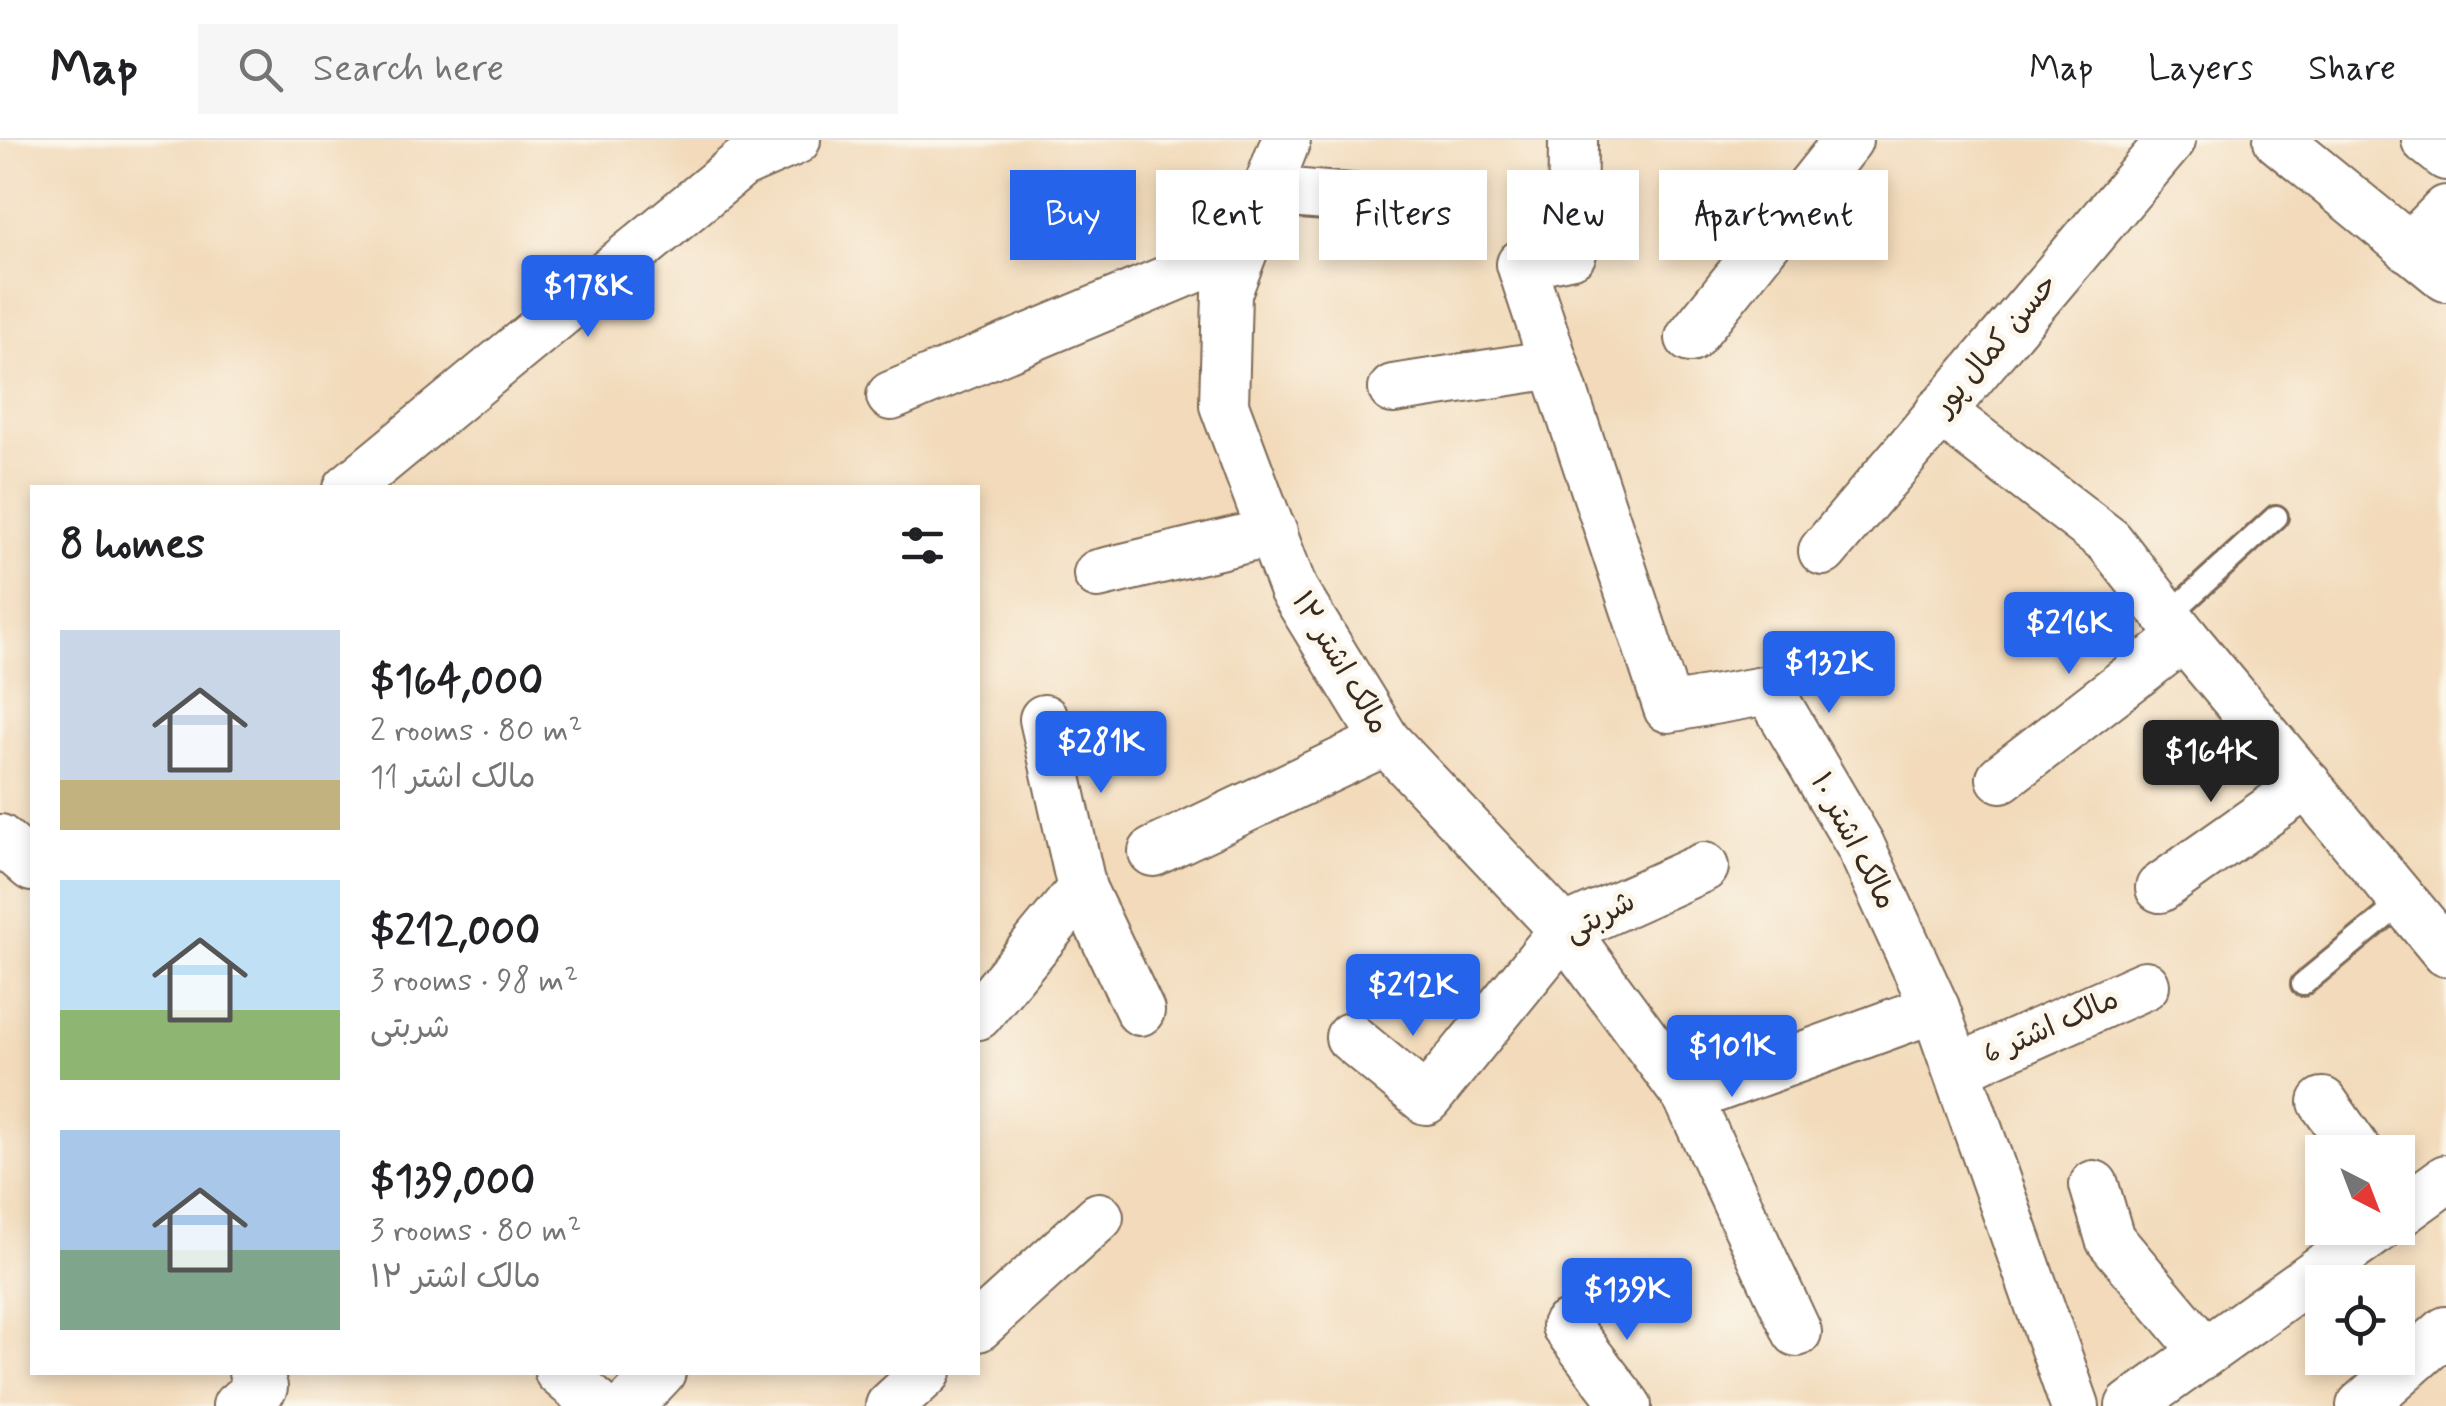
<!DOCTYPE html>
<html lang="en">
<head>
<meta charset="utf-8">
<style>
	body { margin:0; font-family:Mynerve,"Playpen Sans Arabic",sans-serif; background:#f6f6f6; color:#202124; height:100vh; display:flex; flex-direction:column; font-size:38px; white-space:nowrap }
	* { box-sizing:border-box; margin:0 }
	p { font-size:32px; color:#757577 }
	.icon { flex:none; width:55px; height:55px; fill:none; stroke:currentColor; stroke-width:2; stroke-linecap:round; stroke-linejoin:round }
	.map { position:relative; flex:1; overflow:hidden }
	.sheet { position:absolute; left:30px; top:345px; width:950px; height:890px; display:flex; flex-direction:column; background:#fff; border-radius:0px; box-shadow:0 5px 15px #0003 }
	.sheet>* { flex:none }
	.hud { position:absolute; left:1010px; top:30px; width:950px; height:90px; display:flex; gap:20px }
	.needle { width:65px; rotate:138deg }
	.controls { position:absolute; left:2305px; top:995px; display:grid; gap:20px }
	.controls a { display:grid; place-items:center; width:110px; height:110px; border-radius:0px; background:#fff; box-shadow:0 5px 15px #0003; font-size:50px }
	.price { position:absolute; translate:-50% -85px; padding:0 22px; border-radius:10px; background:#2563eb; color:#fff; font-size:32px; line-height:65px; filter:drop-shadow(0 2px 5px #0008) }
	.price::after { content:''; position:absolute; left:50%; top:60px; width:30px; height:22px; margin-left:-15px; background:inherit; clip-path:polygon(0 0,100% 0,50% 100%) }
	.price.current { background:#222; color:#fff }
	ul { padding:0; list-style:none }
	li { display:flex; align-items:center; gap:30px; height:250px; padding:0 30px }
	li span { display:grid; place-items:center; flex:none; width:280px; height:200px; border-radius:0px; color:#555 }
	li>.icon { margin-inline-start:auto }
	span .icon { width:120px; height:120px; fill:#fffc; stroke-width:1 }
	li b { font-size:42px }
	h2 { display:flex; justify-content:space-between; align-items:center; height:120px; padding:0 30px; font-size:42px }
	.pill { padding:0 35px; border-radius:0px; background:#fff; box-shadow:0 5px 15px #0003; font-size:35px; line-height:90px }
	.pill.current { background:#2563eb; color:#fff }
	header { display:flex; align-items:center; gap:60px; box-sizing:border-box; height:140px; padding:0 50px; background:#fff; border-bottom:2px solid #e0e0e0 }
	header strong { font-size:48px }
	nav { display:flex; gap:55px; margin-inline-start:auto; font-size:35px }
	.search { width:700px; height:90px; background:#f6f6f6; display:flex; align-items:center; gap:25px; box-sizing:border-box; padding:0 35px; border-radius:0px; color:#757577; font-size:38px }
	.map>svg:first-child { display:block }
	.lines { fill:none; stroke-linecap:round; stroke-linejoin:round }
	.service-casing { stroke:#7b6855; stroke-width:28 }
	.minor-casing { stroke:#7b6855; stroke-width:52 }
	.service { stroke:#fff; stroke-width:22 }
	.minor { stroke:#fff; stroke-width:48 }
	.labels { text-anchor:middle; dominant-baseline:central; stroke-width:10; stroke-linejoin:round; paint-order:stroke }
	.street-label { font-size:30px; fill:#3b2a1e; stroke:#fbf7ec }
</style>
</head>
<body>
<header>
<strong>Map</strong>
<div class="search"><svg class="icon" aria-label="search" viewBox="0 0 24 24"><circle cx="10" cy="10" r="6"/><path d="M15 15l6 6"/></svg>Search here</div>
<nav><a>Map</a><a>Layers</a><a>Share</a></nav>
</header>
<div class="map">
<svg width="2446" height="1266" viewBox="0 0 2446 1266">
	<rect width="100%" height="100%" fill="#fbf7ec"/>
	<filter id="ink" filterUnits="userSpaceOnUse"><feTurbulence type="fractalNoise" baseFrequency=".01" numOctaves="2"/><feDisplacementMap in="SourceGraphic" scale="20" xChannelSelector="R" yChannelSelector="G"/><feConvolveMatrix kernelMatrix="1 2 1 2 8 2 1 2 1" color-interpolation-filters="sRGB"/></filter>
	<filter id="wash" filterUnits="userSpaceOnUse"><feTurbulence type="fractalNoise" baseFrequency=".0048" numOctaves="4" result="noise"/><feDisplacementMap in="SourceGraphic" scale="40" xChannelSelector="R" yChannelSelector="G"/><feGaussianBlur stdDeviation="2.25" result="paint"/><feColorMatrix in="noise" values="0 0 0 0 0 0 0 0 0 0 0 0 0 0 0 0 0 1.4 0 .05"/><feComposite in="paint" operator="in"/></filter>
	<g filter="url(#wash)">
		<rect width="100%" height="100%" fill="#f2daba"/>
	</g>
	<g filter="url(#ink)">
		<g class="lines">
			<defs>
				<g id="service">
					<polyline points="2168,476 2276,377"/>
					<polyline points="2303,844 2404,761"/>
				</g>
				<g id="minor">
					<polyline points="1286,0 1227,153 1224,265 1293,449 1386,601 1564,790 1688,958 1797,1192"/>
					<polyline points="1573,0 1572,113 1521,124 1668,568 1769,550 1860,705 1935,868 2075,1266"/>
					<polyline points="2278,0 2446,137"/>
					<polyline points="2426,0 2446,16"/>
					<polyline points="1266,51 1386,61"/>
					<polyline points="2409,108 2446,70"/>
					<polyline points="1690,198 1848,0"/>
					<polyline points="1393,249 1554,224"/>
					<polyline points="891,256 1244,108"/>
					<polyline points="1940,271 2109,401 2184,497 2446,812"/>
					<polyline points="348,348 741,24 796,0"/>
					<polyline points="1823,411 2171,0"/>
					<polyline points="1098,434 1273,392"/>
					<polyline points="1044,579 1082,749 1140,871"/>
					<polyline points="2001,638 2184,497"/>
					<polyline points="0,699 32,727"/>
					<polyline points="1153,712 1386,601"/>
					<polyline points="2160,748 2307,644"/>
					<polyline points="978,875 1082,749"/>
					<polyline points="1350,897 1426,960 1564,790 1704,727"/>
					<polyline points="1957,929 2145,845"/>
					<polyline points="1688,958 1935,868"/>
					<polyline points="2323,962 2358,1012"/>
					<polyline points="2094,1045 2110,1099 2205,1212"/>
					<polyline points="2398,1074 2446,1039"/>
					<polyline points="1566,1186 1627,1266"/>
					<polyline points="978,1187 1099,1077"/>
					<polyline points="559,1232 599,1266"/>
					<polyline points="237,1266 263,1247 253,1232"/>
					<polyline points="629,1266 661,1232"/>
					<polyline points="890,1266 927,1232"/>
					<polyline points="2130,1266 2379,1088"/>
					<polyline points="2361,1266 2446,1191"/>
				</g>
			</defs>
			<use href="#service" class="service-casing"/>
			<use href="#minor" class="minor-casing"/>
			<use href="#service" class="service"/>
			<use href="#minor" class="minor"/>
		</g>
	</g>
	<g class="labels">
		<g class="street-label">
			<text transform="translate(1996 205) rotate(-50)">حسن کمال پور</text>
			<text transform="translate(1340 523) rotate(59)">مالک اشتر ۱۲</text>
			<text transform="translate(1853 701) rotate(62)">مالک اشتر ۱۰</text>
			<text transform="translate(1600 777) rotate(-28)">شربتی</text>
			<text transform="translate(2051 887) rotate(-24)">مالک اشتر 6</text>
		</g>
	</g>
</svg>
<div class="controls">
<a><svg class="needle" viewBox="-14 -14 28 28"><path d="M0-13l5 13h-10z" fill="#e53935"/><path d="M0 13l5-13h-10z" fill="#757577"/></svg></a>
<a><svg class="icon" aria-label="locate" viewBox="0 0 24 24"><circle cx="12" cy="12" r="6"/><path d="M12 2v4M12 18v4M2 12h4M18 12h4"/></svg></a>
</div>
<b class="price" style="left:588px;top:200px">$178K</b>
<b class="price" style="left:2069px;top:537px">$216K</b>
<b class="price" style="left:1829px;top:576px">$132K</b>
<b class="price" style="left:1101px;top:656px">$281K</b>
<b class="price current" style="left:2211px;top:665px">$164K</b>
<b class="price" style="left:1413px;top:899px">$212K</b>
<b class="price" style="left:1732px;top:960px">$101K</b>
<b class="price" style="left:1627px;top:1203px">$139K</b>
<div class="hud">
<a class="pill current">Buy</a>
<a class="pill">Rent</a>
<a class="pill">Filters</a>
<a class="pill">New</a>
<a class="pill">Apartment</a>
</div>
<section class="sheet">
<h2>8 homes<svg class="icon" aria-label="filters" viewBox="0 0 24 24"><path d="M4 7h16M4 17h16"/><circle cx="9" cy="7" r="2"/><circle cx="15" cy="17" r="2"/></svg></h2>
<ul>
<li><span style="background:linear-gradient(#c9d6e8 75%,#c2b280 0)"><svg class="icon" aria-label="home" viewBox="0 0 24 24"><path d="M3 11l9-7 9 7M6 9v11h12V9"/></svg></span><div><b>$164,000</b><p>2 rooms · 80 m²</p><p>مالک اشتر 11</p></div></li>
<li><span style="background:linear-gradient(#bfe0f5 65%,#8fb573 0)"><svg class="icon" aria-label="home" viewBox="0 0 24 24"><path d="M3 11l9-7 9 7M6 9v11h12V9"/></svg></span><div><b>$212,000</b><p>3 rooms · 98 m²</p><p>شربتی</p></div></li>
<li><span style="background:linear-gradient(#a9c7e8 60%,#7fa58c 0)"><svg class="icon" aria-label="home" viewBox="0 0 24 24"><path d="M3 11l9-7 9 7M6 9v11h12V9"/></svg></span><div><b>$139,000</b><p>3 rooms · 80 m²</p><p>مالک اشتر ۱۲</p></div></li>
</ul>
</section>
</div>
</body>
</html>
